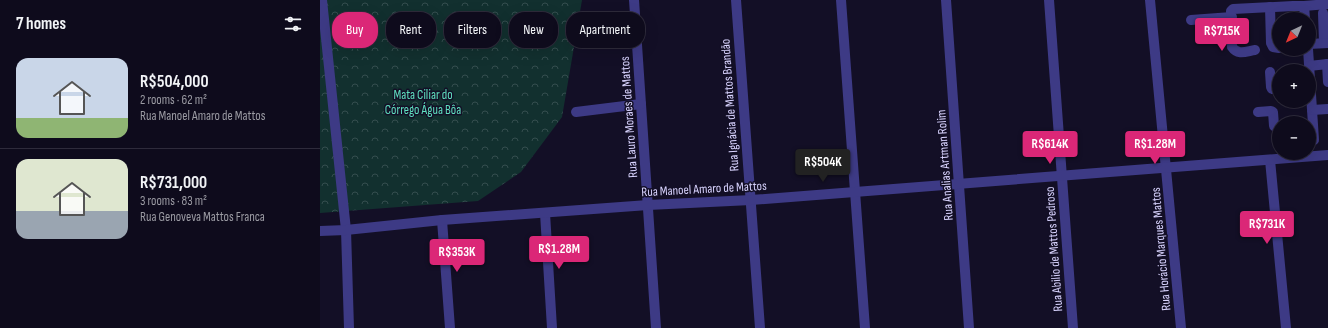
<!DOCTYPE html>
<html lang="en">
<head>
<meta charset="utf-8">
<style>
	body { margin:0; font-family:"Sofia Sans Condensed",sans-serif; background:#171425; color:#f1f3f6; height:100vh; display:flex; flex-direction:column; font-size:15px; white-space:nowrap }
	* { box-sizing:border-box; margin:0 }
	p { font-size:13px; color:#9b9ba3 }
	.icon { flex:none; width:22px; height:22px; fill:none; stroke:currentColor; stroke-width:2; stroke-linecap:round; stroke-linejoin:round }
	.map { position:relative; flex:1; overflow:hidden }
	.details { display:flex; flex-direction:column; background:#0e0b1c; width:320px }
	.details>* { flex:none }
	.guide { position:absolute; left:12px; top:12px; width:380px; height:36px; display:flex; gap:8px }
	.needle { width:26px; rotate:223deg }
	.tools { position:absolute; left:952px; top:12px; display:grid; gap:8px }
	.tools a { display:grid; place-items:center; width:44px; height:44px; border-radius:50%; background:#0e0b1c; box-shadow:0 4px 16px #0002,0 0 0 1px #2e2b3b; font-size:20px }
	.price { position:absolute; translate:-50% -34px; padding:0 9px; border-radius:4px; background:#db2777; color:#fff; font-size:13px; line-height:26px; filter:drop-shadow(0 1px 2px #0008) }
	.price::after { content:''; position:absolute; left:50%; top:24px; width:12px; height:9px; margin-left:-6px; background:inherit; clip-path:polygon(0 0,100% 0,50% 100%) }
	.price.on { background:#222; color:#fff }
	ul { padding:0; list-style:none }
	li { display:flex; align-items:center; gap:12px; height:100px; padding:0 16px }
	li+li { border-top:1px solid #2e2b3b }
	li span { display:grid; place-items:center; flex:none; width:112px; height:80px; border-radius:12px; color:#555 }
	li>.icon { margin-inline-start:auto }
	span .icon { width:48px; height:48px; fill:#fffc; stroke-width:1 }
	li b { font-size:17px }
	h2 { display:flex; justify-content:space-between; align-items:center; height:48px; padding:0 16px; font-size:17px }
	.tag { padding:0 14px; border-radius:16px; background:#0e0b1c; box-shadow:0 4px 16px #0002,0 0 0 1px #2e2b3b; font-size:14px; line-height:36px }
	.tag.on { background:#db2777; color:#fff }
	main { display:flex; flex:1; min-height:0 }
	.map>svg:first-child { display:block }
	.forest { fill:url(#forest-crowns) }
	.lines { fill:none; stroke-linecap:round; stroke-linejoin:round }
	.minor { stroke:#3d3a85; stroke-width:10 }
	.labels { text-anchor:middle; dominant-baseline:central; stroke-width:3; stroke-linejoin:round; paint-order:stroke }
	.park-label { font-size:13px; fill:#5fe0c0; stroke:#130f26 }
	.street-label { font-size:13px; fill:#d9d4ff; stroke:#130f26 }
</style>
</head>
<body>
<main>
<section class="details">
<h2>7 homes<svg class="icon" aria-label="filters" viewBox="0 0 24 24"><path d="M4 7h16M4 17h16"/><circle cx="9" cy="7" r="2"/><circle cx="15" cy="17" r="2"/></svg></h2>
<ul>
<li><span style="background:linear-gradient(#c9d6e8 75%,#8fb573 0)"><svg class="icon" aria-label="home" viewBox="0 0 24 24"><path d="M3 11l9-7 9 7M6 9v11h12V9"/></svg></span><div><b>R$504,000</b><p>2 rooms · 62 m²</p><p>Rua Manoel Amaro de Mattos</p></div></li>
<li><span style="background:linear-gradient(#dfe7d0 65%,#9aa5b1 0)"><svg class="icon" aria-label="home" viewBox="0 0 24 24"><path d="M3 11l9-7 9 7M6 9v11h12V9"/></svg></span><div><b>R$731,000</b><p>3 rooms · 83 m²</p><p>Rua Genoveva Mattos Franca</p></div></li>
</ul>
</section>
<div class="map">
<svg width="1008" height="328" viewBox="0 0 1008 328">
	<defs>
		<pattern id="forest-crowns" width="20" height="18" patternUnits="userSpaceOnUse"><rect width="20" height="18" fill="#12302f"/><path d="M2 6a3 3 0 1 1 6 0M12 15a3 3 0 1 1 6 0" fill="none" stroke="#344d4e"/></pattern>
	</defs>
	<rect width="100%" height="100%" fill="#130f26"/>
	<polygon class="forest" points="0,0 262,0 242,117 201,172 158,201 0,213"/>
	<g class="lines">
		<g class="minor">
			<polyline points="2,0 26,230 29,328"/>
			<polyline points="314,0 336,328"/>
			<polyline points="416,0 440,328"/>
			<polyline points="521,0 545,328"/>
			<polyline points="626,0 649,328"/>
			<polyline points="729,0 753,328"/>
			<polyline points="830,0 861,328"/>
			<polyline points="984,6 985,19"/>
			<polyline points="950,7 951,43 953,47 959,48"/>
			<polyline points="1003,13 1004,43"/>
			<polyline points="871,20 912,17"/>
			<polyline points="989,44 1008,43"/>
			<polyline points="988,49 994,140"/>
			<path d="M935,50C927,51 918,56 912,47L911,11L913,9L973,6H984L1008,4"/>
			<polyline points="1007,64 1008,82"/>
			<polyline points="989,66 1008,64"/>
			<polyline points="950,72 951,87 952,89 959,89"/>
			<polyline points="992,110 1008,109"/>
			<polyline points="256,112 321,104"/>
			<polyline points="938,112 951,111 953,112 954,126 959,127"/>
			<polyline points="950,160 966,328"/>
			<polyline points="225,213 232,328"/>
			<polyline points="122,220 130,328"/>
			<polyline points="0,231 26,230 122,220 328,205 431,200 1008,155"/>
		</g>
	</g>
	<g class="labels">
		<g class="park-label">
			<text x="103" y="95">Mata Ciliar do<tspan x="103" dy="15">Córrego Água Bôa</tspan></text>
		</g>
		<g class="street-label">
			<text transform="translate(410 105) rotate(-94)">Rua Ignácia de Mattos Brandão</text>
			<text transform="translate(309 117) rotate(-94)">Rua Lauro Moraes de Mattos</text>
			<text transform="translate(625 165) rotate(-94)">Rua Analias Artman Rolim</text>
			<text transform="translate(384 189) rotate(-3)">Rua Manoel Amaro de Mattos</text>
			<text transform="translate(734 249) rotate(-94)">Rua Abilio de Mattos Pedroso</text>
			<text transform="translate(841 249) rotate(-95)">Rua Horácio Marques Mattos</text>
		</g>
	</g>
</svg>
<div class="tools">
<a><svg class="needle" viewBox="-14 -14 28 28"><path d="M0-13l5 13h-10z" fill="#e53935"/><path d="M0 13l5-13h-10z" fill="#9b9ba3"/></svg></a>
<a>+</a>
<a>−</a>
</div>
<b class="price" style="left:902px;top:52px">R$715K</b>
<b class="price" style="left:730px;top:165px">R$614K</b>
<b class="price" style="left:835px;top:165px">R$1.28M</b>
<b class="price on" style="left:503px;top:183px">R$504K</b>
<b class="price" style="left:947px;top:245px">R$731K</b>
<b class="price" style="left:239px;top:270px">R$1.28M</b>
<b class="price" style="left:137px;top:273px">R$353K</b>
<div class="guide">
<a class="tag on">Buy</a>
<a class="tag">Rent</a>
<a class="tag">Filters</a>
<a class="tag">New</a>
<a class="tag">Apartment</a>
</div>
</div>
</main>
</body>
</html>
